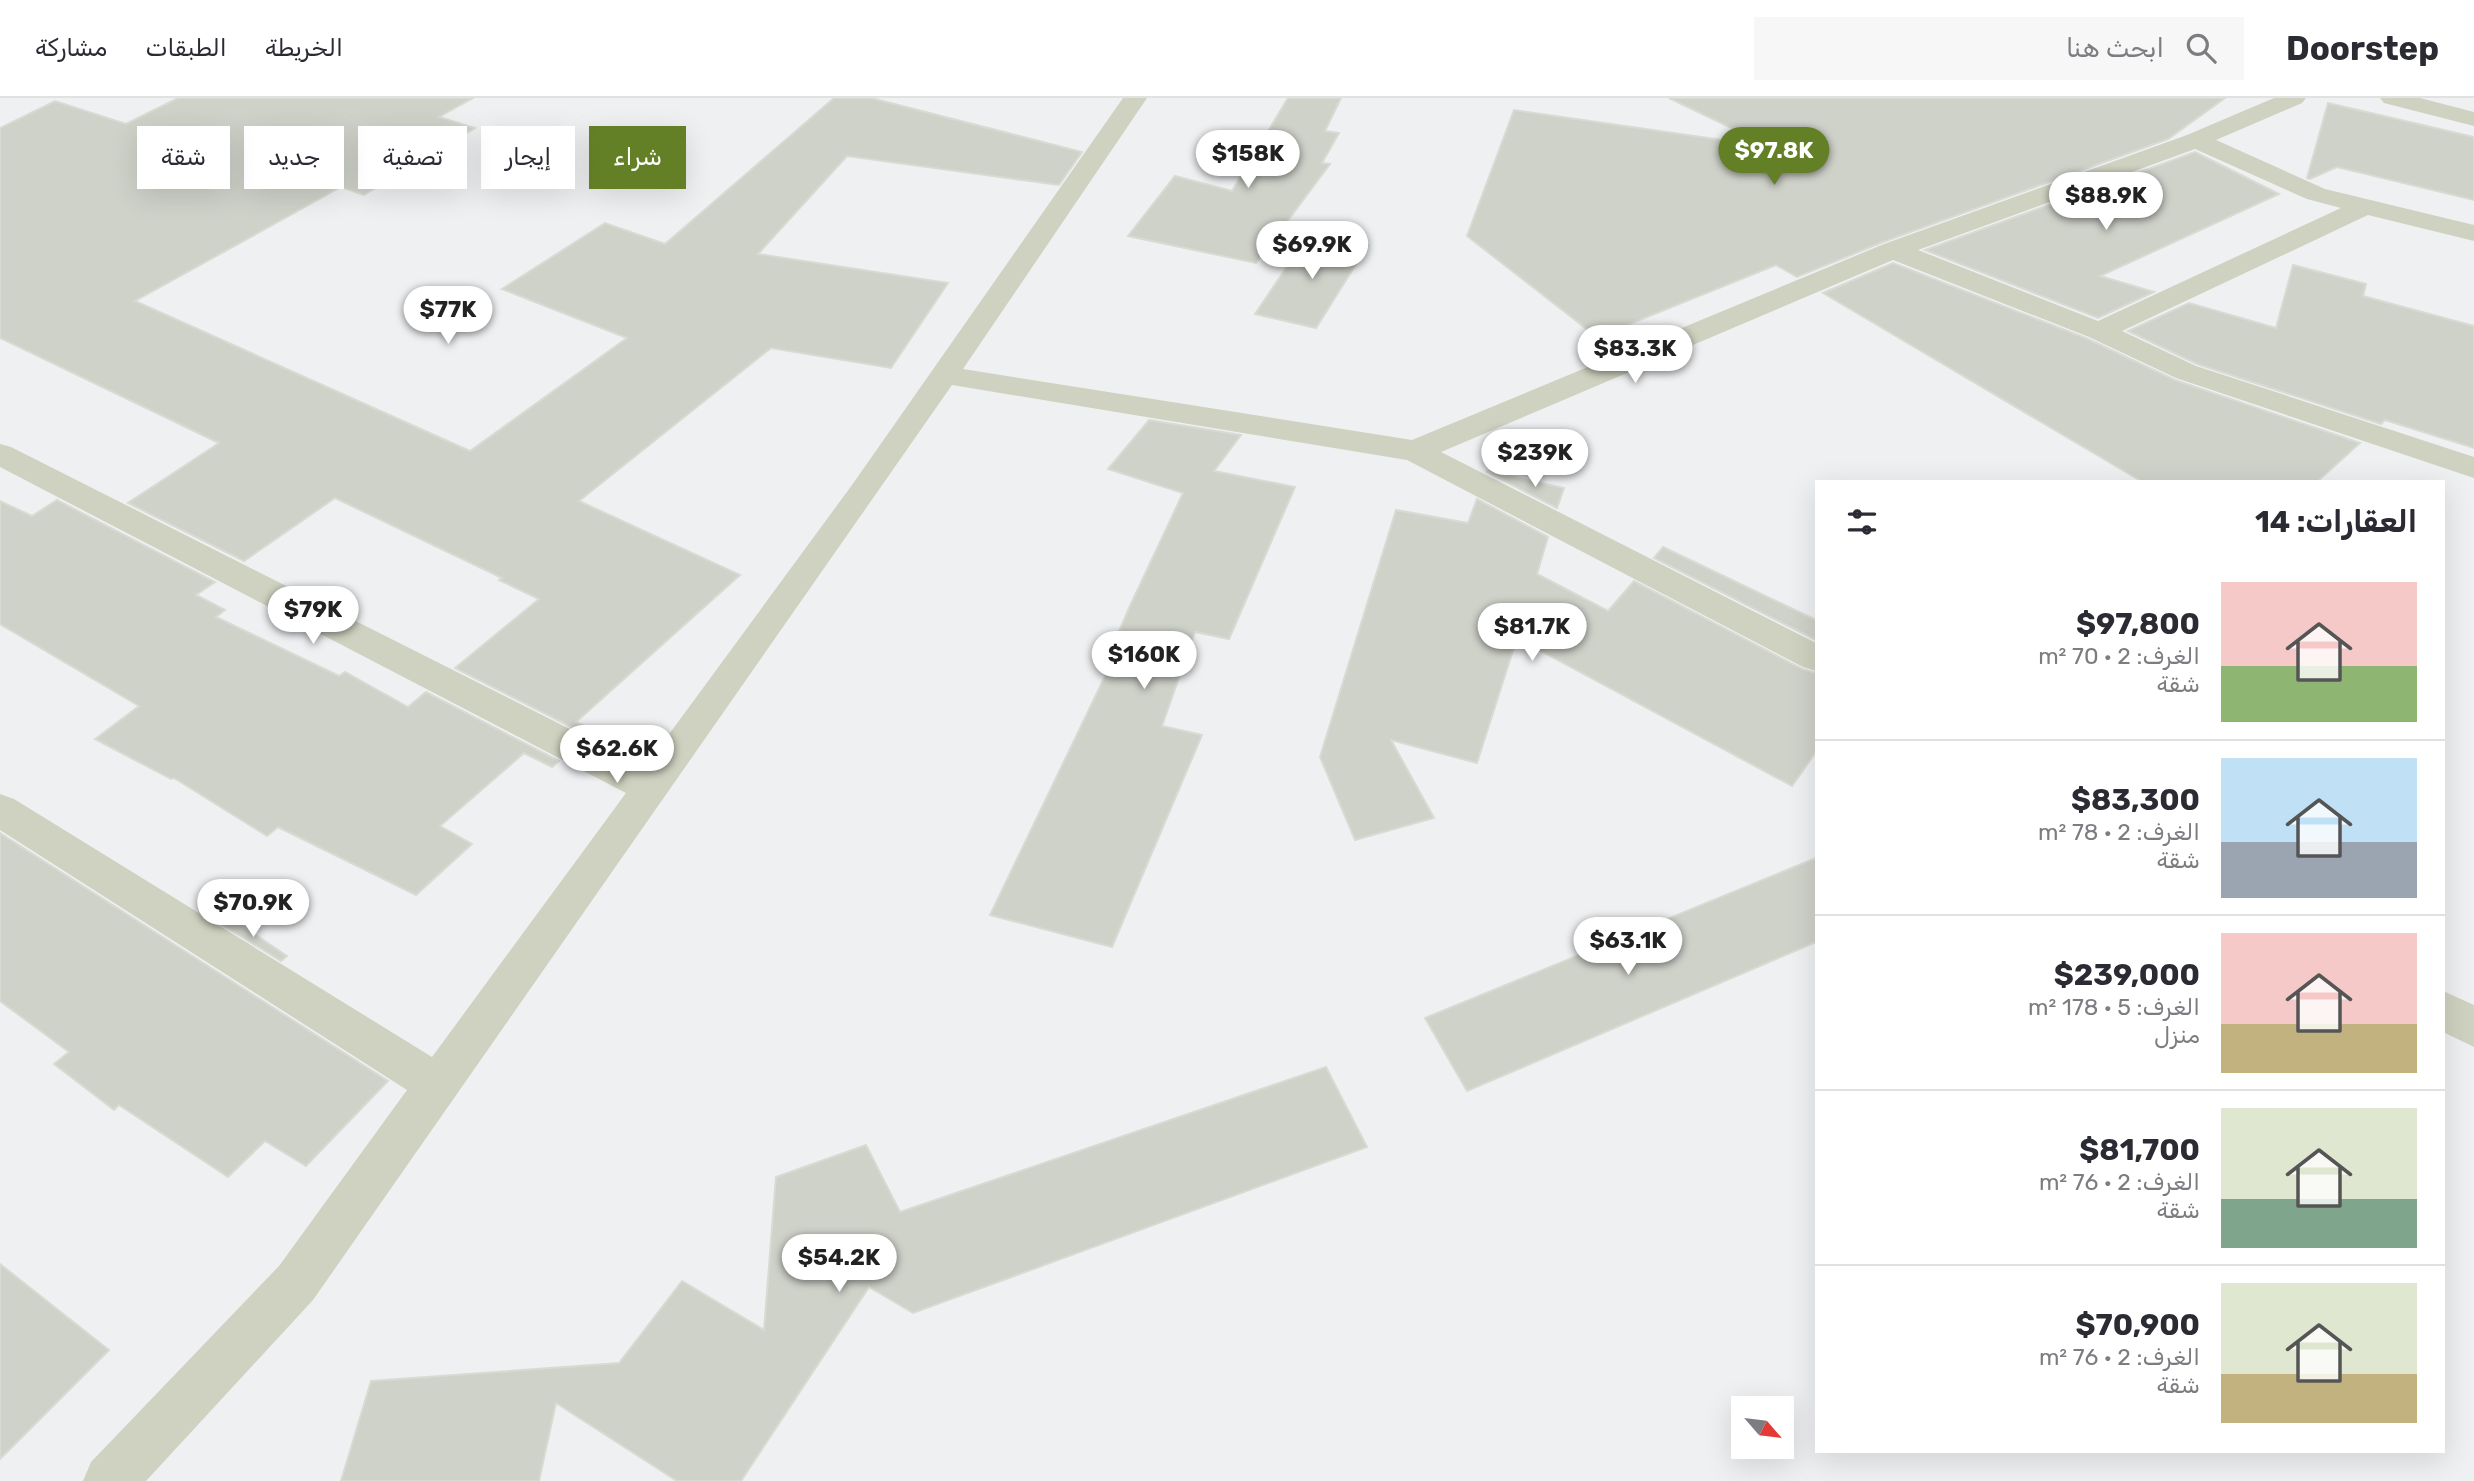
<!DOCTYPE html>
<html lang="ar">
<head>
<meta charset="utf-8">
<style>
	body { margin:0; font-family:Rubik,"Noto Sans Arabic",sans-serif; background:#f7f7f7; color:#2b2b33; direction:rtl; height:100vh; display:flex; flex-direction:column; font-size:26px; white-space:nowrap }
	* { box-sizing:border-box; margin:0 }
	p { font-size:23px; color:#7c7c81 }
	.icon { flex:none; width:38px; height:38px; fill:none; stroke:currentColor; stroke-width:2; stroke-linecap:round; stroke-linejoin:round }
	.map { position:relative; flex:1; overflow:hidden; direction:ltr }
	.details { position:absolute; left:1815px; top:382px; width:630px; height:973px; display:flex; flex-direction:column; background:#fff; border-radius:0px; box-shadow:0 7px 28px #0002; direction:rtl }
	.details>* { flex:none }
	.hud { position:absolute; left:21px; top:28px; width:665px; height:63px; direction:rtl; display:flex; gap:14px }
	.needle { width:46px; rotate:118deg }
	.controls { position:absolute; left:1731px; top:1298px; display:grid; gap:14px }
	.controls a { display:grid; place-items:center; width:63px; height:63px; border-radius:0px; background:#fff; box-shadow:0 7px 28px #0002; font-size:35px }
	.price { position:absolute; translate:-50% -60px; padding:0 16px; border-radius:24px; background:#fff; color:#222; font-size:23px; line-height:46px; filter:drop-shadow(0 2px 4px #0008) }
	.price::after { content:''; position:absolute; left:50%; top:42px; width:21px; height:16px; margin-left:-10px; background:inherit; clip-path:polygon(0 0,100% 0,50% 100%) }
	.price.selected { background:#648026; color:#fff }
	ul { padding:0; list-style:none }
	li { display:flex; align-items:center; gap:21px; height:175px; padding:0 28px }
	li+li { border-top:2px solid #e1e1e2 }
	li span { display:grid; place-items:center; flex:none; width:196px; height:140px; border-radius:0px; color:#555 }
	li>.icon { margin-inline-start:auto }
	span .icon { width:84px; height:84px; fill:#fffc; stroke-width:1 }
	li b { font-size:30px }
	h2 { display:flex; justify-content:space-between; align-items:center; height:84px; padding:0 28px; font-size:30px }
	.chip { padding:0 24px; border-radius:0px; background:#fff; box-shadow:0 7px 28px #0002; font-size:24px; line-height:63px }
	.chip.selected { background:#648026; color:#fff }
	header { display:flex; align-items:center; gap:42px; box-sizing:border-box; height:98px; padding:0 35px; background:#fff; border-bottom:2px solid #e1e1e2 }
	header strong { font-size:33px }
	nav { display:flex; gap:38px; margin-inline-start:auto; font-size:24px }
	.search { width:490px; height:63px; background:#f7f7f7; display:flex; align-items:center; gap:18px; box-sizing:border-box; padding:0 24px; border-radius:0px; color:#7c7c81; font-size:26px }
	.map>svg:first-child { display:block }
	.building { fill:#cfd2c9; stroke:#d8dbd3; stroke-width:2 }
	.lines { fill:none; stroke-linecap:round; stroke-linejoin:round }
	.minor { fill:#cfd2c0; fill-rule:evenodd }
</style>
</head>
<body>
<header>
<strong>Doorstep</strong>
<div class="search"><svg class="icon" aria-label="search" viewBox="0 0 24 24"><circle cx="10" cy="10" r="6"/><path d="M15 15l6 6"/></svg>ابحث هنا</div>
<nav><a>الخريطة</a><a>الطبقات</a><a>مشاركة</a></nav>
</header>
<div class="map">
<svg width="2474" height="1383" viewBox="0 0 2474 1383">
	<rect width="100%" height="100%" fill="#eff0f2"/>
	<g class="building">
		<polygon points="178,0 473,0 439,19 475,30 364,97 341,89 135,203 470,353 627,240 502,191 605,125 665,146 834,0 871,0 1082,54 1059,87 847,58 758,156 948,185 891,270 771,250 579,403 740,477 576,624 593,632 587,637 455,570 539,501 499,482 502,480 335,400 244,463 128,405 219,345 0,240 0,30 55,3 126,26"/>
		<polygon points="1288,0 1341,0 1325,33 1339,35 1322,65 1330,66 1256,165 1128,138 1175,78 1232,93"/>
		<polygon points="1669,0 2225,0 2168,41 1883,144 1797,179 1776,167 1597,239 1467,138 1514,12 1771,49"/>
		<polygon points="2328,5 2474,39 2474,102 2337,69 2310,81 2307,80"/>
		<polygon points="2195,54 2279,96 2100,178 2154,194 2098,220 1925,152"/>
		<polygon points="1309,136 1368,147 1316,230 1255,216"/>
		<polygon points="1893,165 2088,241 2175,282 2360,345 2318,383 2141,383 1823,195"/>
		<polygon points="2293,167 2366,186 2363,198 2474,228 2474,350 2385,322 2381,326 2197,266 2128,233 2189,205 2276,230"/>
		<polygon points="1149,322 1241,337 1214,373 1295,389 1229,541 1195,534 1162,628 1202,637 1112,849 990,817 1108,572 1103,571 1129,510 1183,395 1108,371"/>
		<polygon points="1487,373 1564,390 1557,410 1487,374"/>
		<polygon points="1477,401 1548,439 1537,476 1608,513 1634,483 1802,571 1816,575 1816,654 1792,688 1517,540 1477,665 1391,642 1434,720 1355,742 1320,659 1396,412 1468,425"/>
		<polygon points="57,402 215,484 196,497 225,512 216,519 339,578 345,574 408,609 426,594 559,663 552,669 524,655 440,728 472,746 416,797 278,729 267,738 174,680 171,681 95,641 139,608 0,526 0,403 32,418"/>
		<polygon points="1663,449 1816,522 1816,542 1654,460"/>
		<polygon points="0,735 388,983 306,1068 265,1043 228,1079 119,1007 114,1012 54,966 69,954 0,903"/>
		<polygon points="1816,760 1816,844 1467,993 1425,920"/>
		<polygon points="229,819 287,858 281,863 221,826"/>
		<polygon points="1326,969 1367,1049 913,1215 869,1189 741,1383 677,1383 556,1305 539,1383 341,1383 371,1283 619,1265 682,1183 764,1232 776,1079 866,1047 900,1114"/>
		<polygon points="0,1166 109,1252 0,1361"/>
	</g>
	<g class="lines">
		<g class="minor">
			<path d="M1123,0H1147L963,271L1412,342L1884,146L2187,37L2274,0H2306L2302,5L2216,42L2325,91L2474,127V143L2368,117L2122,233L2196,268L2474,359V380L2176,280L2089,239L1893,162L1441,354L1816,545V573L1803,569L1407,362L952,287L313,1202L146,1383H83L91,1364L279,1168L407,992L0,732V696L14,701L432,959L626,695L0,369V346L11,349L645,669L852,387ZM2195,51L2307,101L2341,110L2098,223L1918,152Z"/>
			<polygon points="2380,0 2420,0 2474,14 2474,28 2384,5"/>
			<polygon points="2443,893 2474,907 2474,949 2443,934"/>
		</g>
	</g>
</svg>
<div class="controls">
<a><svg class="needle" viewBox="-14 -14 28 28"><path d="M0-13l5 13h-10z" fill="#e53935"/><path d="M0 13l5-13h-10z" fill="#7c7c81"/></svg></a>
</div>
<b class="price selected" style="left:1774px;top:89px">$97.8K</b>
<b class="price" style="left:1248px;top:92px">$158K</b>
<b class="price" style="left:2106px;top:134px">$88.9K</b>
<b class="price" style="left:1312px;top:183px">$69.9K</b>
<b class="price" style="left:448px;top:248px">$77K</b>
<b class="price" style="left:1635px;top:287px">$83.3K</b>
<b class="price" style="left:1535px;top:391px">$239K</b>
<b class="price" style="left:313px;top:548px">$79K</b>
<b class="price" style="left:1532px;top:565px">$81.7K</b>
<b class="price" style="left:1144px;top:593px">$160K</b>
<b class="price" style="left:617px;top:687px">$62.6K</b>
<b class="price" style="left:253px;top:841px">$70.9K</b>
<b class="price" style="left:1628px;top:879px">$63.1K</b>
<b class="price" style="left:839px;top:1196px">$54.2K</b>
<div class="hud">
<a class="chip selected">شراء</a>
<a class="chip">إيجار</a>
<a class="chip">تصفية</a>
<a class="chip">جديد</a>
<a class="chip">شقة</a>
</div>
<section class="details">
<h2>العقارات: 14<svg class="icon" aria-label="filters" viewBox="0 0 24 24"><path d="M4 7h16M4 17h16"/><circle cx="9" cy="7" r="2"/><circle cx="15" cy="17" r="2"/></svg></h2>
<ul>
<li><span style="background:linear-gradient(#f6c9c9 60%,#8fb573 0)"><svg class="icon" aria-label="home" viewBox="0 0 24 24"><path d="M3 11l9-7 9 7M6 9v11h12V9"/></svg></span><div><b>$97,800</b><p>الغرف: 2 · 70 m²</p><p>شقة</p></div></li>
<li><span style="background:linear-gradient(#bfe0f5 60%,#9aa5b1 0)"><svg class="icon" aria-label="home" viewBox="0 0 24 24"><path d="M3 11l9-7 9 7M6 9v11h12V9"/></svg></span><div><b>$83,300</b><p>الغرف: 2 · 78 m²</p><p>شقة</p></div></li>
<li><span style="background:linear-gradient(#f6c9c9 65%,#c2b280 0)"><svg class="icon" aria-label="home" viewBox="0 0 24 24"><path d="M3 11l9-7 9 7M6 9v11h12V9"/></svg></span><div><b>$239,000</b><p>الغرف: 5 · 178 m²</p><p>منزل</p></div></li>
<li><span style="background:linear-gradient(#dfe7d0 65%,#7fa58c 0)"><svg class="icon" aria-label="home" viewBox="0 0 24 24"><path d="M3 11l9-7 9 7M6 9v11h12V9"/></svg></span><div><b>$81,700</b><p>الغرف: 2 · 76 m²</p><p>شقة</p></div></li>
<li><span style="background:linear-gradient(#dfe7d0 65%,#c2b280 0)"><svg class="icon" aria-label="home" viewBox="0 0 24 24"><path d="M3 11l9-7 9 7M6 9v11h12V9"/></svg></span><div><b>$70,900</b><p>الغرف: 2 · 76 m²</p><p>شقة</p></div></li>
</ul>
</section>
</div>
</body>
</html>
